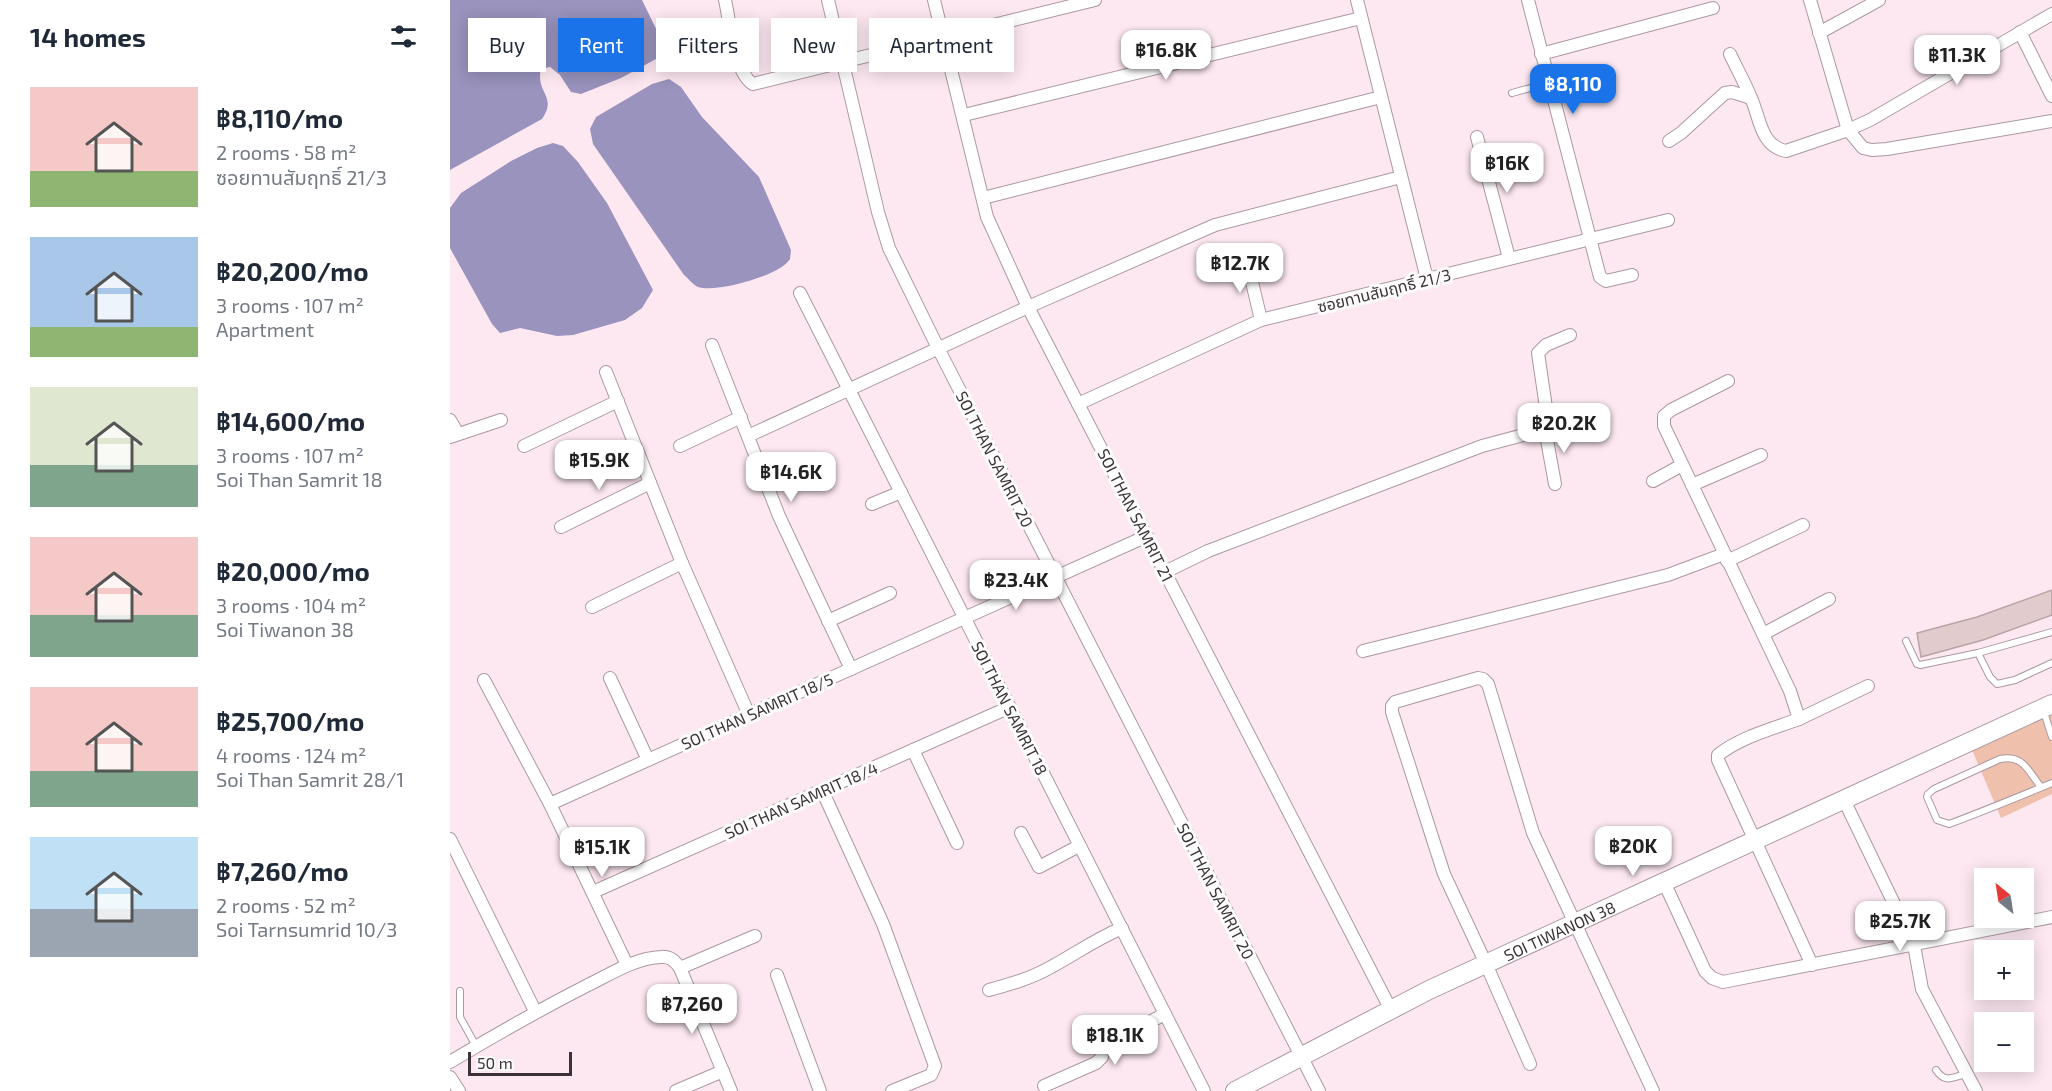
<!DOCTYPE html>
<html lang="en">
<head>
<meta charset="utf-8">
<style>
	body { margin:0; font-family:"Exo 2","Noto Sans Thai",sans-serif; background:#f6f6f7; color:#1f2937; height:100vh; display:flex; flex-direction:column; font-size:22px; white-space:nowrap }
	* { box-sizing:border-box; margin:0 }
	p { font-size:20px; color:#747a83 }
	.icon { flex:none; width:33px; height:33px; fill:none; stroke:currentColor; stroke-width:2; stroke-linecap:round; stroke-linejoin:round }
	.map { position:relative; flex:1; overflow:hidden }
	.details { display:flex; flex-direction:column; background:#fff; width:450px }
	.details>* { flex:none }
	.banner { position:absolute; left:18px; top:18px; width:570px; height:54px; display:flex; gap:12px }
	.needle { width:39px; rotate:330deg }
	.buttons { position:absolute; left:1524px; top:868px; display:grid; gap:12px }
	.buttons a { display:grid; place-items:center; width:60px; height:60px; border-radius:0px; background:#fff; box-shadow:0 3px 15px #0003; font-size:30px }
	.scale { position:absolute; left:18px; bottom:15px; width:104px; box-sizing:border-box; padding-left:6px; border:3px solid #3b3337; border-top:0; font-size:16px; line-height:21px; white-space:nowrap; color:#3b3337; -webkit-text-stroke:4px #fcfcfc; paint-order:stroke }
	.price { position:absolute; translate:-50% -51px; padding:0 14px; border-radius:12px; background:#fff; color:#222; font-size:20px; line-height:39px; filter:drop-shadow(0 2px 3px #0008) }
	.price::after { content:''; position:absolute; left:50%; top:36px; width:18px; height:14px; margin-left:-9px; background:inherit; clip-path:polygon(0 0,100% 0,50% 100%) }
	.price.selected { background:#1a73e8; color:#fff }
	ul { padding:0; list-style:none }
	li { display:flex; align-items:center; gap:18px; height:150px; padding:0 30px }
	li span { display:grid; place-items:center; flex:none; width:168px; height:120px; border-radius:0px; color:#555 }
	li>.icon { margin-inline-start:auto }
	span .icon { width:72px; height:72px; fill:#fffc; stroke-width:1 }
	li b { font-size:26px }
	h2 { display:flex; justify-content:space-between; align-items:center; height:72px; padding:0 30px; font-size:26px }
	.pill { padding:0 21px; border-radius:0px; background:#fff; box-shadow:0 3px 15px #0003; font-size:21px; line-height:54px }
	.pill.selected { background:#1a73e8; color:#fff }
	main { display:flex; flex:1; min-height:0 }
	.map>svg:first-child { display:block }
	.green { fill:#efc1ad }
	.water { fill:#9993bd }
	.building { fill:#e2cbcc; stroke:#baa3a4; stroke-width:1.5 }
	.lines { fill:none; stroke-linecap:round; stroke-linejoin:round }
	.lane-casing { stroke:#ab98a1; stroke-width:8 }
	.street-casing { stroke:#ab98a1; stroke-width:14 }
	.secondary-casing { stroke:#ab98a1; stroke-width:20 }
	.lane { stroke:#fff; stroke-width:6 }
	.street { stroke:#fff; stroke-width:12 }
	.secondary { stroke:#fff; stroke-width:18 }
	.labels { text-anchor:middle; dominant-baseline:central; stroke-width:6; stroke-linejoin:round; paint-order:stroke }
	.street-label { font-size:16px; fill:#3b3337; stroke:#fcfcfc }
</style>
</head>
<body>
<main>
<section class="details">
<h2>14 homes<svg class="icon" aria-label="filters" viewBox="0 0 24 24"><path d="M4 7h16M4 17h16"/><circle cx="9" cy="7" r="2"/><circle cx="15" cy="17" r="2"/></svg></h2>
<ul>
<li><span style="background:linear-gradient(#f6c9c9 70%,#8fb573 0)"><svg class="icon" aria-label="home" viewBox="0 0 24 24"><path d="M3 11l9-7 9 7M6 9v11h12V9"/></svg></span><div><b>฿8,110/mo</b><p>2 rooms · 58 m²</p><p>ซอยทานสัมฤทธิ์ 21/3</p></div></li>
<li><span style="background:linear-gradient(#a9c7e8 75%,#8fb573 0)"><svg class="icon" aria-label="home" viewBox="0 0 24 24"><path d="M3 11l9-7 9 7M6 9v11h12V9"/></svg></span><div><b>฿20,200/mo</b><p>3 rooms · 107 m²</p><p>Apartment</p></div></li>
<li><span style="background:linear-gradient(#dfe7d0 65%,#7fa58c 0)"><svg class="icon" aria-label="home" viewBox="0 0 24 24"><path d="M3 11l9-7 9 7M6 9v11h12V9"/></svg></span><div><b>฿14,600/mo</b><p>3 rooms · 107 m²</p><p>Soi Than Samrit 18</p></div></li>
<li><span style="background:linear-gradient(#f6c9c9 65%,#7fa58c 0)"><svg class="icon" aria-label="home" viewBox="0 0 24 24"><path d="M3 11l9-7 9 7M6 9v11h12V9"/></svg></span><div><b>฿20,000/mo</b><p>3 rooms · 104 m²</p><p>Soi Tiwanon 38</p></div></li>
<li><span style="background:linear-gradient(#f6c9c9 70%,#7fa58c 0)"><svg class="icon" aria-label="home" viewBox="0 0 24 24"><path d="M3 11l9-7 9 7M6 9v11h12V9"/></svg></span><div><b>฿25,700/mo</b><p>4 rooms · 124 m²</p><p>Soi Than Samrit 28/1</p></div></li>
<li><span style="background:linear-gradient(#bfe0f5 60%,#9aa5b1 0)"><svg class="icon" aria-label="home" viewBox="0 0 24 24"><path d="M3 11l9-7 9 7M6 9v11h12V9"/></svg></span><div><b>฿7,260/mo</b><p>2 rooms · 52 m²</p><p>Soi Tarnsumrid 10/3</p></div></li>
</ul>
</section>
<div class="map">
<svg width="1602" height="1091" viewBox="0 0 1602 1091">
	<rect width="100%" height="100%" fill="#fde8f2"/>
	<polygon class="green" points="1602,713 1602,794 1551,818 1522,750"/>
	<g class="water">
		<path d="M0,0H192L211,39L206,59L171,78L131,94L121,92L110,75L100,67L91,69C85,93 108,96 92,119L0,170Z"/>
		<path d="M219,79L231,87L252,117L309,177L341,250C341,251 340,258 340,259C330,276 266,293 248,287C243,285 238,278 234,275L143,144L140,129L146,117L202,84Z"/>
		<polygon points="103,143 113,146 128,162 157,203 203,290 192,308 175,320 123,335 107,336 70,328 50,333 42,324 0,248 0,208 11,193 61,161 87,148"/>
	</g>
	<polygon class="building" points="1602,590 1602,615 1533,640 1471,657 1467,633 1527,617"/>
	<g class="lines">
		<defs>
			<g id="lane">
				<polyline points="1062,93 1099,83"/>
				<polyline points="1456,641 1467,664 1470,665 1528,653 1540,677 1547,684 1565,680 1602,663"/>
				<polyline points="1528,653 1602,632"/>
				<polyline points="1594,712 1602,737"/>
				<path d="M1591,787C1578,771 1573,754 1550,759L1484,789L1478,794L1477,797L1487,820L1499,824C1534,811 1568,797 1602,783"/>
				<polyline points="10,991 10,1017 26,1046"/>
				<path d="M1486,1070C1495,1084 1503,1077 1516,1074"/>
			</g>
			<g id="street">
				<path d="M275,0C280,22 284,72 303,84L645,0"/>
				<polyline points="378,0 428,212 439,248 488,348 869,1091"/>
				<polyline points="484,0 537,217 578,307 941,1010"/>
				<polyline points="907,0 977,279"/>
				<polyline points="1078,0 1150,277 1156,281 1182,275"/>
				<polyline points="1360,0 1398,130 1413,148 1422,150 1437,149 1602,121"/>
				<polyline points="1570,32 1602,96"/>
				<polyline points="1369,33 1429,0"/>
				<polyline points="1091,54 1263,8"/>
				<path d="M1280,54C1287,69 1295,83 1301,98C1310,117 1310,146 1336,151L1398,130L1420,120L1602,14"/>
				<polyline points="514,115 911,18"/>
				<polyline points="1027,137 1059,258"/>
				<polyline points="1219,141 1231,133 1275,93 1282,92 1301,98"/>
				<polyline points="533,198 931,97"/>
				<polyline points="797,261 811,320"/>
				<polyline points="350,293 754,1091"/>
				<polyline points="262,345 329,516 401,669"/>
				<polyline points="156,372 232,563 299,715"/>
				<path d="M1278,381L1221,410L1214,416V426L1340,691L1349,719C1322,729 1291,737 1268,755V760L1362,965"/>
				<polyline points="628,404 811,320 1218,220"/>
				<polyline points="0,420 8,434"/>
				<polyline points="1099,428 1088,353 1096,345 1120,335"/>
				<polyline points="1095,429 1105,484"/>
				<polyline points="298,436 578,307 765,225 951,177"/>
				<polyline points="0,437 51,420"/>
				<polyline points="74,446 168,401"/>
				<polyline points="230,446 291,417"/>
				<polyline points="1203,481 1232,465"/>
				<polyline points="1242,485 1311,455"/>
				<polyline points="422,504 451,492"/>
				<polyline points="111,527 200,483"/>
				<polyline points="1277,561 1353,525"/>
				<polyline points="715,572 758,551 1032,446 1115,424"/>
				<polyline points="142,607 232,563"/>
				<polyline points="378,621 440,593"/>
				<polyline points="1313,634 1379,599"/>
				<polyline points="913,651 1218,575 1274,554"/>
				<polyline points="160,678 198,760"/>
				<polyline points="34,680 100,804 177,965"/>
				<polyline points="1349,719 1418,686"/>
				<polyline points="463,750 507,843"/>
				<polyline points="372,790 433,924 485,1066 481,1075 442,1091"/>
				<polyline points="1394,800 1464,945 1472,989 1526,1091"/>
				<polyline points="100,804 697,536"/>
				<polyline points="571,833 589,867 629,846"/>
				<polyline points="0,839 85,1011"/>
				<polyline points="1214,882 1255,971 1262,978 1273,982 1602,917"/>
				<polyline points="143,892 560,707"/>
				<polyline points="230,968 305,936"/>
				<polyline points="327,975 370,1091"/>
				<path d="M539,990C561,984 582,978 601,967C627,953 644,940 672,928"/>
				<path d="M0,1062C45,1035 91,1009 138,985C161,974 185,958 211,957C220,956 225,961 230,968L281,1091"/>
				<polyline points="1080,1064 1036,964 994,874 942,712 942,706 945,702 1028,678 1033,679 1038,684 1083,833 1203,1091"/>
				<polyline points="0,1077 9,1091"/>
				<polyline points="594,1086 646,1063 652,1057 651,1047 715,1014"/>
				<polyline points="226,1091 273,1071"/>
			</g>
			<g id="secondary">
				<path id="s1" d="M785,1091L979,990L1602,704"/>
			</g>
		</defs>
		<use href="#lane" class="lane-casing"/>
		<use href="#street" class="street-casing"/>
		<use href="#secondary" class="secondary-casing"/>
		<use href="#lane" class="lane"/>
		<use href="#street" class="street"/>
		<use href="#secondary" class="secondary"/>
	</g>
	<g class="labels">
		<g class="street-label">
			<text transform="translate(934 290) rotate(-14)">ซอยทานสัมฤทธิ์ 21/3</text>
			<text transform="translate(545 459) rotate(63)">SOI THAN SAMRIT 20</text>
			<text transform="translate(686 515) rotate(63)">SOI THAN SAMRIT 21</text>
			<text transform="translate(560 708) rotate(63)">SOI THAN SAMRIT 18</text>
			<text transform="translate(307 711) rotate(-24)">SOI THAN SAMRIT 18/5</text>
			<text transform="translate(351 800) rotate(-24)">SOI THAN SAMRIT 18/4</text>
			<text transform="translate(766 891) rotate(63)">SOI THAN SAMRIT 20</text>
			<text stroke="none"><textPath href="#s1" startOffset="362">SOI TIWANON 38</textPath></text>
		</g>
	</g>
</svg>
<div class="buttons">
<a><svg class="needle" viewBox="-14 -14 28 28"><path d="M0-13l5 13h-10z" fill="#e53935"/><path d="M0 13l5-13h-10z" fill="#747a83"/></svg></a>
<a>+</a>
<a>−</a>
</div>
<div class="scale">50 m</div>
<b class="price" style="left:716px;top:81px">฿16.8K</b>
<b class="price" style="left:1507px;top:86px">฿11.3K</b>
<b class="price selected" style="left:1123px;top:115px">฿8,110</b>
<b class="price" style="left:1057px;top:194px">฿16K</b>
<b class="price" style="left:790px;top:294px">฿12.7K</b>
<b class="price" style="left:1114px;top:454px">฿20.2K</b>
<b class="price" style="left:149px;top:491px">฿15.9K</b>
<b class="price" style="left:341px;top:503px">฿14.6K</b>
<b class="price" style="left:566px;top:611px">฿23.4K</b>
<b class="price" style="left:1183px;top:877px">฿20K</b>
<b class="price" style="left:152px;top:878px">฿15.1K</b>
<b class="price" style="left:1450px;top:952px">฿25.7K</b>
<b class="price" style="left:242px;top:1035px">฿7,260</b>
<b class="price" style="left:665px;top:1066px">฿18.1K</b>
<div class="banner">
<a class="pill">Buy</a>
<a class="pill selected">Rent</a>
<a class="pill">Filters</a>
<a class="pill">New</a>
<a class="pill">Apartment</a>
</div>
</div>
</main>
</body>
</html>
